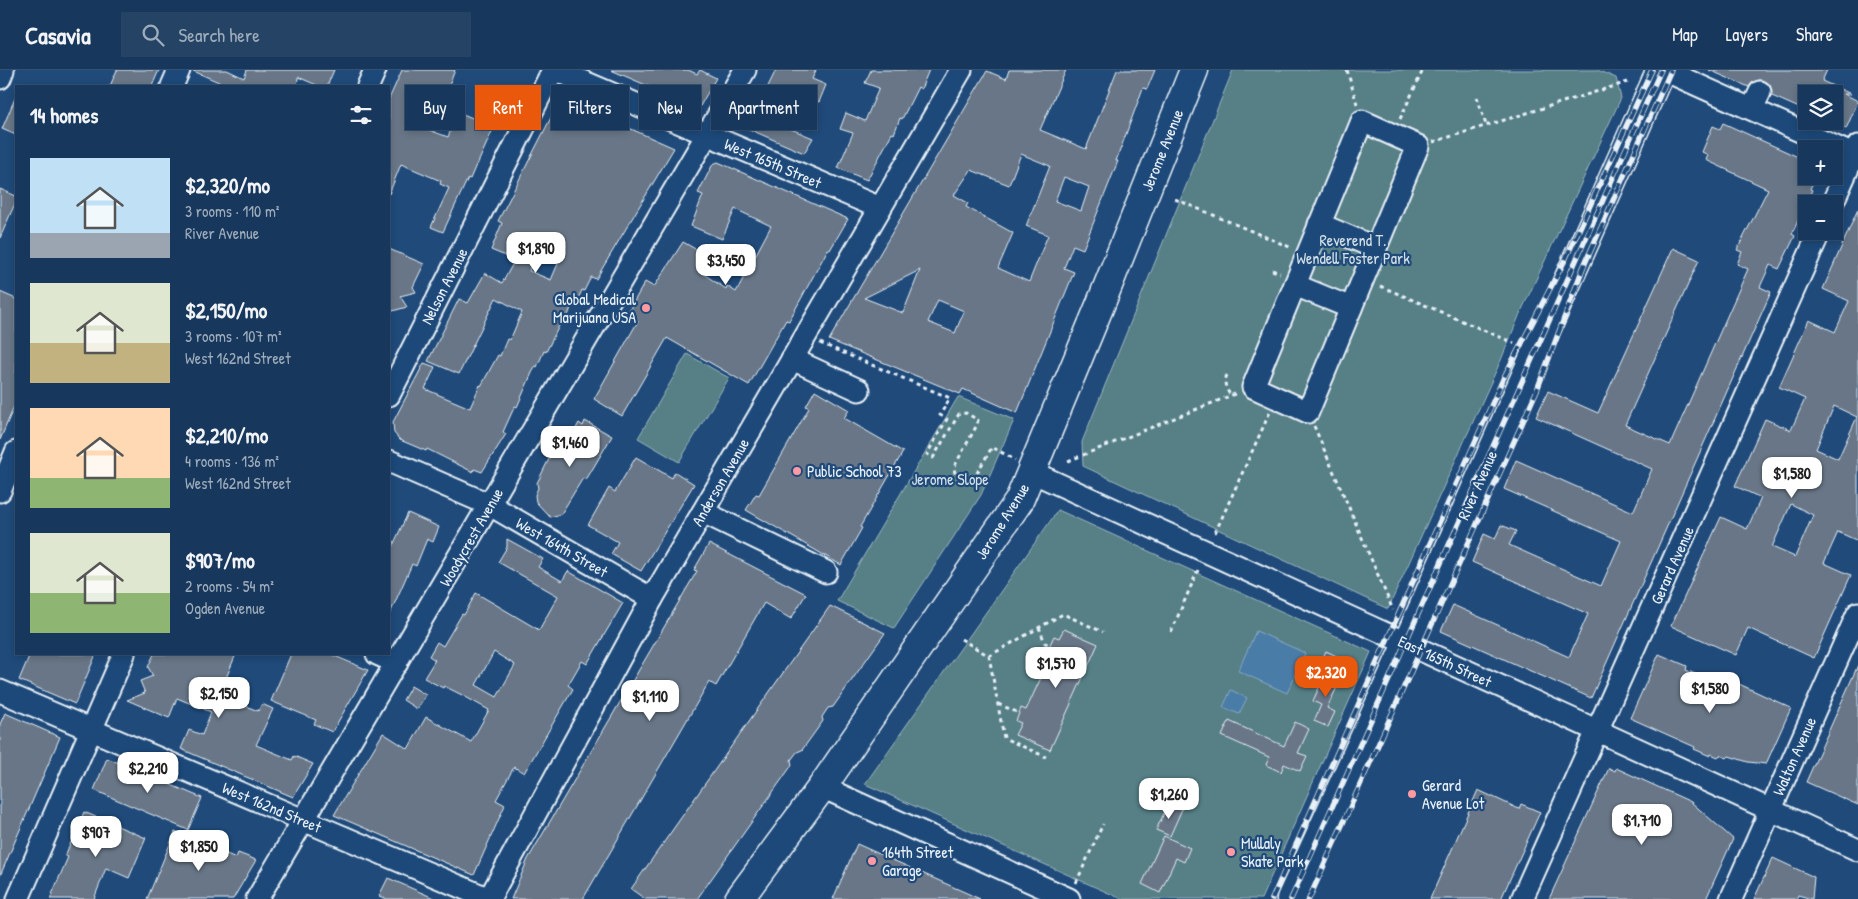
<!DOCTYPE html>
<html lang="en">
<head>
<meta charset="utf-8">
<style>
	body { margin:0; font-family:"Patrick Hand",sans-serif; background:#244365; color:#f1f3f6; height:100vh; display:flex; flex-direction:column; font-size:19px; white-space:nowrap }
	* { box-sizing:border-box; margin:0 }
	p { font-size:16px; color:#9eacbb }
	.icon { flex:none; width:28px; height:28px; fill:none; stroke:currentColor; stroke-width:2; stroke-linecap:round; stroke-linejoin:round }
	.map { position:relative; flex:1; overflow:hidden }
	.drawer { position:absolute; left:15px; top:15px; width:375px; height:570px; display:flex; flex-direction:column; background:#17385c; border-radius:0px; box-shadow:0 2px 8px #0003,0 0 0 1px #365272 }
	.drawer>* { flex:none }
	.hud { position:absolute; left:405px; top:15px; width:475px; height:45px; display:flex; gap:10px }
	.tools { position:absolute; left:1798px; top:15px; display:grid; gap:10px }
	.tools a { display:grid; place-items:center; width:45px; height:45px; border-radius:0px; background:#17385c; box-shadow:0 2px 8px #0003,0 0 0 1px #365272; font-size:25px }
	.price { position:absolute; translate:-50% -42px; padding:0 11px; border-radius:10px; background:#fff; color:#222; font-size:16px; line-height:32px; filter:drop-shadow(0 1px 2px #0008) }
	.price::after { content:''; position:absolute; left:50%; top:30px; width:15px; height:11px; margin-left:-8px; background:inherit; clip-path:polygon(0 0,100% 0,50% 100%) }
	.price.active { background:#ea580c; color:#fff }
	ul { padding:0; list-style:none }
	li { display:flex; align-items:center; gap:15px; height:125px; padding:0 15px }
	li span { display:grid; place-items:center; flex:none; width:140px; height:100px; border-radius:0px; color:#555 }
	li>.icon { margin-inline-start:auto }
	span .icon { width:60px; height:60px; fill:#fffc; stroke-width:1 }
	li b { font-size:21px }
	h2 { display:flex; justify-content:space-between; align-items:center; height:60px; padding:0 15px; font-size:21px }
	.chip { padding:0 18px; border-radius:0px; background:#17385c; box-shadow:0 2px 8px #0003,0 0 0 1px #365272; font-size:18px; line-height:45px }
	.chip.active { background:#ea580c; color:#fff }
	header { display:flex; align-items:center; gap:30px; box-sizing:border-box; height:70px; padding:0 25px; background:#17385c; border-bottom:1px solid #365272 }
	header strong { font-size:24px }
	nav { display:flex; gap:28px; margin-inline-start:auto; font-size:18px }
	.search { width:350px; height:45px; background:#244365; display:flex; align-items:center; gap:12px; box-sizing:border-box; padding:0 18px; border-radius:0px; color:#9eacbb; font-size:19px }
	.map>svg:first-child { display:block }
	.green { fill:#567f86; stroke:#9fb8bf }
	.water { fill:#497ba7; stroke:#89aac7 }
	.building { fill:#687687; stroke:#e8f1f8; fill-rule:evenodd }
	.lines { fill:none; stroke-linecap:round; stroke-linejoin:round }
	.minor-casing { stroke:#e8f1f8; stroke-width:25 }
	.major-casing { stroke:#e8f1f8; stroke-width:31 }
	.path { stroke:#e8f1f8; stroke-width:3; stroke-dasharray:4 4; stroke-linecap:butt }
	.minor { stroke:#1f4a7a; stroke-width:21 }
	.major { stroke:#1f4a7a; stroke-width:28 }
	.rail-casing { stroke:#e8f1f8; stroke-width:5.5 }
	.rail { stroke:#1f4a7a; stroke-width:4; stroke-dasharray:11; stroke-linecap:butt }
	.poi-dot { fill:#ff9aa2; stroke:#1f4a7a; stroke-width:2 }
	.labels { text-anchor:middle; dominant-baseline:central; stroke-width:4.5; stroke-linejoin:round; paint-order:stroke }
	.street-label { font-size:16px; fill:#e8f1f8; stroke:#1f4a7a }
	.park-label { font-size:16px; fill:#d2e0e7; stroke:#1f4a7a }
	.poi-label { font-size:16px; fill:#e8f1f8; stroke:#1f4a7a; text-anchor:start }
</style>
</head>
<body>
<header>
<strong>Casavia</strong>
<div class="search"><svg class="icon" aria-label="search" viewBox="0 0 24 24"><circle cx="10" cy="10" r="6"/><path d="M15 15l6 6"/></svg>Search here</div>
<nav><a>Map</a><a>Layers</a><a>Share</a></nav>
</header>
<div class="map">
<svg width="1858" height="829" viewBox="0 0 1858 829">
	<rect width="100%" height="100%" fill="#1f4a7a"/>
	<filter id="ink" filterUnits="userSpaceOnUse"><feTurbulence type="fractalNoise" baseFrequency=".02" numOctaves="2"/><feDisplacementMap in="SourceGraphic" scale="10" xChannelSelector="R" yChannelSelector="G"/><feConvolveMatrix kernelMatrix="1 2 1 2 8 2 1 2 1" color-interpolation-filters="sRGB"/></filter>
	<g filter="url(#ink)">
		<g class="green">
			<polygon points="1233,0 1597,0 1616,8 1621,28 1519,246 1501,290 1388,539 1083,396 1082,372"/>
			<polygon points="687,284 729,308 679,392 638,368"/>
			<polygon points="958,327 1014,350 981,425 894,558 837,531"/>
			<polygon points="1058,440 1371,582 1261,829 1122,829 865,714"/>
		</g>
		<g class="water">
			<polygon points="1256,561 1305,583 1287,623 1238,601"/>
			<polygon points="1231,620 1247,628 1239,644 1223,637"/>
		</g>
		<g class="building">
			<polygon points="117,0 159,0 152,16 110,16"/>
			<polygon points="191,0 227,0 244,8 247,0 334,0 327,16 319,16 298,7 297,16 228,16"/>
			<polygon points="402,0 455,0 446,23 438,20 421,57 448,67 458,42 494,57 477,95 476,95 470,109 468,108 443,162 431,157 449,118 440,114 441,111 401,94 389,124 389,29"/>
			<polygon points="611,0 688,0 697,4 700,0 716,8 699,38"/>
			<polygon points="776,0 816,0 812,9 826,15 819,32 801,24 786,57 813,68 804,83 737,54 747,39 755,43"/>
			<polygon points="871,0 929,0 921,19 918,17 902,49 900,48 894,64 892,63 867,110 838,98 853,63 840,59 846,43 865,51 879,18 865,13"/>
			<path d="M1009,0H1066L1040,60L1086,79L1117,0H1155L1147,19L1143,18L1116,91H1118L1083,179L1073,175L1064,198L1074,202L1017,343L963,319L960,324L829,270L987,1L1006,9ZM1021,84L1050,96L1026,156L1048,165L1029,212L998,198L1013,163L966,137L968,133L954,125L971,100L1009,115ZM1064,107L1089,117L1081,141L1055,131ZM920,200L903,243L864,228ZM938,230L964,241L955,263L928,252Z"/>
			<polygon points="1709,0 1827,0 1822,11 1851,24 1844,24 1858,31 1846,59 1834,53 1834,24 1806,24 1806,41 1772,26 1770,15 1765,11 1759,10 1753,12 1749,17"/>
			<polygon points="16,26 16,65 2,59"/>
			<path d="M561,28L674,78L596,209L591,207L584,221L582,220L575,236L572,235L566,251L562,250L546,282L544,281L537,297L535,296L517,337L515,336L513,340L503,362L506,364L482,402L474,399L473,402L427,379L426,381L400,370L394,363L393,352L424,293L435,297L425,319L470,338L480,315L481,316L498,285L500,286L507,269L510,270L522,242L496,228L459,304L428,291L459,229L468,233L485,203L502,213L515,190L491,180L502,153L498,151ZM543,165L566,175L551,210L529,201Z"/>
			<polygon points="1723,53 1798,87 1797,89 1806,93 1806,106 1816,106 1810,119 1812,120 1792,164 1795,166 1779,199 1770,195 1760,217 1771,222 1591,628 1441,561 1453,535 1569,587 1588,544 1472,492 1484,464 1495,469 1501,455 1516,461 1509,475 1601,516 1621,471 1504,419 1516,390 1633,442 1652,399 1536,347 1548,321 1598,343 1673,178 1699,190 1625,355 1670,375 1748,199 1737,194 1742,182 1737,180 1768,119 1706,90 1708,85 1702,82 1713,56 1720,59"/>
			<polygon points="718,92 848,149 830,180 828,179 789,251 786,250 749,315 667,268 622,346 594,329 638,251 627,244 645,212 654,217 683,172 711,188 702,203 726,219 727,216 736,222 771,156 735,139 722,169 691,156 703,125 698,123 713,94"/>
			<polygon points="0,119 16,126 16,131 0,168"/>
			<path d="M1858,139V471L1838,462L1824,493L1851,505L1814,588L1748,558L1736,585L1671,556L1721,447L1747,459L1761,428L1735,416L1765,349L1791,360L1805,329L1779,317L1809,250L1835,262L1849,231L1823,219ZM1834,336L1857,347L1838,389L1816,379ZM1791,434L1813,445L1795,487L1772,477Z"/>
			<polygon points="389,179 424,194 413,217 416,222 400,226 407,237 389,242"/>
			<polygon points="0,222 16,229 16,332 0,370"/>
			<polygon points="815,320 849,340 844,348 903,382 860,457 862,458 841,495 746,440 756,424 759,425 809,338 806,336"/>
			<polygon points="585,351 612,366 586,410 583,408 561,444 550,447 536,432 535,425 538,418 537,413 553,381 561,386 579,353 583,356"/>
			<polygon points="636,387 672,408 675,402 694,414 641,501 611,484 618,472 588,455 609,418 615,422"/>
			<polygon points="408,443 439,457 433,472 427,469 416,496 412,494 389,546 389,484"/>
			<path d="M507,469L543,489L538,497L562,511L568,501L623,533L587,594L582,591L568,615L573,619L524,703L514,697L496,730L505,735L474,805L334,745L383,663L408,679L426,647L471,672L489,640L462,625L444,616L443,618L424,608L435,590L429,586L437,572L443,576L462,544L464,545L476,523L539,560L558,526L498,492L507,477ZM494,582L515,595L497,627L476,615Z"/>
			<polygon points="709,474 806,524 791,549 764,533 716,616 709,612 583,829 511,829 528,789 697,501 694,500"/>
			<polygon points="830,536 885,563 833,637 828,638 822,647 823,651 802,680 797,682 791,690 792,695 697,829 645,829 631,819"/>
			<polygon points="1064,559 1098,574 1050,680 1015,665 1021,653 1016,651 1021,638 1026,640 1053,582 1048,579 1054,566 1059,568"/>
			<polygon points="1326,581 1341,588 1334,603 1319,596"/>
			<polygon points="30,584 96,584 75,634 19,610"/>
			<polygon points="154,584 236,584 219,625 258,641 262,634 273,639 256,675 292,690 294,686 313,694 293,727 181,679 189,660 202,665 211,642 177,628 169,648 127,630 145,623 140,611 153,606 148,597"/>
			<polygon points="291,584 330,584 368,600 332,662 314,654 316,650 271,631"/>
			<polygon points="1659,584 1687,596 1686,600 1734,621 1737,613 1791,638 1766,694 1748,692 1729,686 1727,688 1720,685 1718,687 1711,684 1710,686 1694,679 1695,677 1630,648"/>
			<polygon points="1858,595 1858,735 1806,712"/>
			<polygon points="1327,600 1342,607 1327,638 1335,642 1328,657 1314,651 1321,635 1313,631"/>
			<polygon points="411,616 426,625 417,639 403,630"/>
			<polygon points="5,643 60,667 0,806 0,654"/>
			<polygon points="1229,651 1284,676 1295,652 1309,659 1298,683 1307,686 1300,701 1284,694 1281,702 1266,695 1269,687 1222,666"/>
			<polygon points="107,688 202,728 188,760 94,720"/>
			<polygon points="1609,698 1615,701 1616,698 1691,732 1733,769 1706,829 1549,829"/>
			<polygon points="1478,720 1519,739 1521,734 1540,742 1501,829 1430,829"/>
			<polygon points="1169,733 1182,739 1170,766 1156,760"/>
			<polygon points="84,742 146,768 129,808 106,798 94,829 50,829 68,787 65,786"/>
			<polygon points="175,762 236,788 238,783 256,790 233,829 147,829"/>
			<polygon points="1164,766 1190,778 1184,792 1176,788 1160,823 1142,814"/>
			<polygon points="857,774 980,829 833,829"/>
			<polygon points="1773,788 1814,807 1812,829 1798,825 1796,829 1754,829"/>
			<polygon points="388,808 436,829 387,829 379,826"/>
		</g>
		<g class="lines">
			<defs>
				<g id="minor">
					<polyline points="556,0 880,138"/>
					<polyline points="1664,0 1858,87"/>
					<polyline points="0,8 3,0"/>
					<polyline points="172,16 179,0"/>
					<polyline points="368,16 375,0"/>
					<polyline points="1752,39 1760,22"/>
					<polygon points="1362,51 1418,76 1308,342 1253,317"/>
					<polyline points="1832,134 1858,76"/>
					<polyline points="1319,154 1376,178"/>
					<polyline points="1295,215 1351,238"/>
					<polyline points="792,289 859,320"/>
					<polyline points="389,325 553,0"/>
					<polyline points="389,391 490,435 652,529"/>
					<polyline points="1032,402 1858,780"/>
					<polyline points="0,421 16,382"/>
					<polyline points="703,442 826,502"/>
					<polyline points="377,584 397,593"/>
					<polyline points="0,621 489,829 652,529 961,0"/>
					<polyline points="822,717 1069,829"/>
					<polyline points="18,829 124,584"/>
					<polyline points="257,829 745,0"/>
					<polyline points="1522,829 1820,161"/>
					<polyline points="1731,829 1858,543"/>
				</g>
				<g id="major">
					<polyline points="739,829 822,717 1019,431 1101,233 1194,0"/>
					<polyline points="1291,829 1407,574 1661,0"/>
				</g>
			</defs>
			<use href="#minor" class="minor-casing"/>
			<use href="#major" class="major-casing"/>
			<g class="path">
				<polyline points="1347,0 1357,34"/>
				<polyline points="1477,27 1486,55"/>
				<polyline points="1400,49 1423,0"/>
				<polyline points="1433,72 1631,11"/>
				<polyline points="1175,129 1292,178"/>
				<polyline points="1272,200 1280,203"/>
				<polyline points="1380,216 1514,273"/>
				<polyline points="820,273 950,328 940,345 947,349 927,384 933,388 959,344 966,343 978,350 977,355 954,397 955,404 966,411 974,408 992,377 1015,390"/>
				<path d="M1227,305C1223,313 1226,319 1231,326"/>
				<polyline points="1314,356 1393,540"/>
				<polyline points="1068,391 1237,323"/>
				<polyline points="1215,463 1270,342"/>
				<polyline points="1039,557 1045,573 1050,575"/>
				<polyline points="1171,562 1198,500"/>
				<polyline points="961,569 989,586 1004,668 1046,687"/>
				<polyline points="989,586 1063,544 1103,562"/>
				<polyline points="998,634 1019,643"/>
				<polyline points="1076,813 1103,754"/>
			</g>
			<use href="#minor" class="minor"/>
			<use href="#major" class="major"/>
			<defs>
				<g id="rail">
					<polyline points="1272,829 1503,309 1565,190 1652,0"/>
					<polyline points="1291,829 1661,0"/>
					<polyline points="1309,829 1537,320 1583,198 1671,0"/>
				</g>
			</defs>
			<use href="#rail" class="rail-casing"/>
			<use href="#rail" class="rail"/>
		</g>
	</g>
	<g class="poi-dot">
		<circle cx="646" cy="238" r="5"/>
		<circle cx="797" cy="401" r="5"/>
		<circle cx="1412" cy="724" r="5"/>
		<circle cx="1231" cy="782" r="5"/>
		<circle cx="872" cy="791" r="5"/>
	</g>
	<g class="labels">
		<g class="street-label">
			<text transform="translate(1162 80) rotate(-68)">Jerome Avenue</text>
			<text transform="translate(773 93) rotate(23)">West 165th Street</text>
			<text transform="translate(444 216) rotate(-63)">Nelson Avenue</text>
			<text transform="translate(720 412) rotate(-60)">Anderson Avenue</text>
			<text transform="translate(1477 415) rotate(-66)">River Avenue</text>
			<text transform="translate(1002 451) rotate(-58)">Jerome Avenue</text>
			<text transform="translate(471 467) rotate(-60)">Woodycrest Avenue</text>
			<text transform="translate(562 477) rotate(30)">West 164th Street</text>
			<text transform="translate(1672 495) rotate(-66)">Gerard Avenue</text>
			<text transform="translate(1445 591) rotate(25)">East 165th Street</text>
			<text transform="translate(1794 686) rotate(-66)">Walton Avenue</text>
			<text transform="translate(272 737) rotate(23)">West 162nd Street</text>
		</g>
		<g class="park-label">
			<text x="1353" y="170">Reverend T.<tspan x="1353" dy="18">Wendell Foster Park</tspan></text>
			<text x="950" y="409">Jerome Slope</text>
		</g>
		<g class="poi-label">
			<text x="636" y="229" text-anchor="end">Global Medical<tspan x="636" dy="18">Marijuana USA</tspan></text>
			<text x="807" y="401">Public School 73</text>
			<text x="1422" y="715">Gerard<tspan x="1422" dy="18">Avenue Lot</tspan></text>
			<text x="1241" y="773">Mullaly<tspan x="1241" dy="18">Skate Park</tspan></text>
			<text x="882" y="782">164th Street<tspan x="882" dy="18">Garage</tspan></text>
		</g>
	</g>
</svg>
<div class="tools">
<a><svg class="icon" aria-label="layers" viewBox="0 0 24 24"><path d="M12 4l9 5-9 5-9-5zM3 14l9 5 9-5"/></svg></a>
<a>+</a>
<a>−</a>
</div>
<b class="price" style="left:536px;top:204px">$1,890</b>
<b class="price" style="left:726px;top:216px">$3,450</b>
<b class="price" style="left:570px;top:398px">$1,460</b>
<b class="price" style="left:1792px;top:429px">$1,580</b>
<b class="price" style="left:1056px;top:619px">$1,570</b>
<b class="price active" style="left:1326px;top:628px">$2,320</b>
<b class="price" style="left:1710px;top:644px">$1,580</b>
<b class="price" style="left:219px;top:649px">$2,150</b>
<b class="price" style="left:650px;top:652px">$1,110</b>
<b class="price" style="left:148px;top:724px">$2,210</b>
<b class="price" style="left:1169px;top:750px">$1,260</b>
<b class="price" style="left:1642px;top:776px">$1,710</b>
<b class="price" style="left:96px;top:788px">$907</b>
<b class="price" style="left:199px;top:802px">$1,850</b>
<div class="hud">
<a class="chip">Buy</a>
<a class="chip active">Rent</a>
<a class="chip">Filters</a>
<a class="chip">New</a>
<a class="chip">Apartment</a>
</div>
<section class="drawer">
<h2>14 homes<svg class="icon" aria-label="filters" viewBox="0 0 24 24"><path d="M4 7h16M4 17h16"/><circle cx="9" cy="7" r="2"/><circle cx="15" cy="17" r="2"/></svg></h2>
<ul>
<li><span style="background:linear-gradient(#bfe0f5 75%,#9aa5b1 0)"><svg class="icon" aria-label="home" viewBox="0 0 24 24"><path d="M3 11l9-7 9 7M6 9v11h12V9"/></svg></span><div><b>$2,320/mo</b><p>3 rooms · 110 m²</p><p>River Avenue</p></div></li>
<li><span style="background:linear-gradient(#dfe7d0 60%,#c2b280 0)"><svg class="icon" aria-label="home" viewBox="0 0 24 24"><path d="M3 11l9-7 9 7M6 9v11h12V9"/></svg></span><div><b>$2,150/mo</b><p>3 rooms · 107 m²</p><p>West 162nd Street</p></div></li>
<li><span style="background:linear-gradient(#ffd9b3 70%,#8fb573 0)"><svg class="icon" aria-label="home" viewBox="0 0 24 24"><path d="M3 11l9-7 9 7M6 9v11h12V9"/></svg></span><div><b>$2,210/mo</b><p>4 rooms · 136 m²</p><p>West 162nd Street</p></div></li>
<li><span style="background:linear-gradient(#dfe7d0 60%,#8fb573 0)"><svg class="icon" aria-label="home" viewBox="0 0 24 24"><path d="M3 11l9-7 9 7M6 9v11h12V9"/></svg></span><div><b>$907/mo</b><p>2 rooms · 54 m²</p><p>Ogden Avenue</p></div></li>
</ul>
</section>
</div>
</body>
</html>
